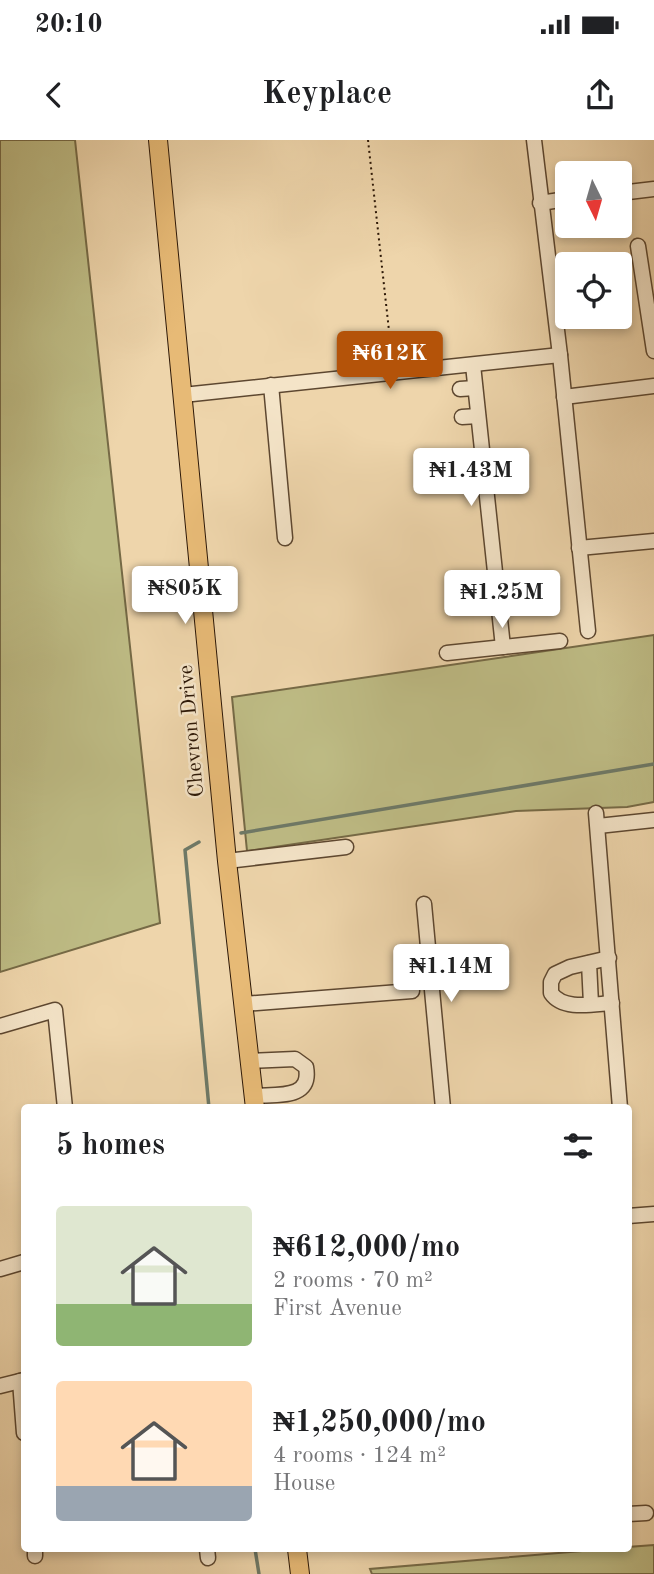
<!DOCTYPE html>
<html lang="en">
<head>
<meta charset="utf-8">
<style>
	body { margin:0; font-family:"Old Standard TT",serif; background:#f2f2f2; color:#202124; height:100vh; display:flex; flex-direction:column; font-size:26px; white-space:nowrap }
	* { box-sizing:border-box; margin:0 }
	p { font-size:23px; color:#757577 }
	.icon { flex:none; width:38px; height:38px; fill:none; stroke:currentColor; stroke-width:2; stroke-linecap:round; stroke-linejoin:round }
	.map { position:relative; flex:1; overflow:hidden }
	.panel { position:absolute; left:21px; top:964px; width:611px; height:448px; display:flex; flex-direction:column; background:#fff; border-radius:7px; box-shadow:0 4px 10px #0003 }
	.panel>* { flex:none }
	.needle { width:46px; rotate:175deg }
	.controls { position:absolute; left:555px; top:21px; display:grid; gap:14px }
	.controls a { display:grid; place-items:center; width:77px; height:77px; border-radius:7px; background:#fff; box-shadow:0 4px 10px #0003; font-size:35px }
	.price { position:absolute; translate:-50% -60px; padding:0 16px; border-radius:7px; background:#fff; color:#222; font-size:23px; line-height:46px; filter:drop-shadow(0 2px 4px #0008) }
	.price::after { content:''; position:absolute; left:50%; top:42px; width:21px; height:16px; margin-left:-10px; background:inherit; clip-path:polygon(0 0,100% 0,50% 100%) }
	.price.on { background:#b45309; color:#fff }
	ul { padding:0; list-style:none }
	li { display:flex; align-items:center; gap:21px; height:175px; padding:0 35px }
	li span { display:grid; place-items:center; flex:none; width:196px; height:140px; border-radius:7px; color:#555 }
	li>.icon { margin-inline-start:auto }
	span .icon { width:84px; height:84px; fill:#fffc; stroke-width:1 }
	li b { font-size:30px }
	h2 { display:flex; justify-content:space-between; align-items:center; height:84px; padding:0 35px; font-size:30px }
	.status { display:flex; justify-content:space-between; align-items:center; height:49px; padding:0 35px; background:#fff; direction:ltr }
	.status svg { height:19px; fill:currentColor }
	header { display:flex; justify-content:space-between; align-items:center; height:91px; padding:0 35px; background:#fff; font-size:32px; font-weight:800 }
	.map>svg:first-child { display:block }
	.green { fill:#bebc85; stroke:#766a46; stroke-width:2 }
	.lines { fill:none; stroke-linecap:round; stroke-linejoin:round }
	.stream { stroke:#6e7967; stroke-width:3.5 }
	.minor-casing { stroke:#5d4730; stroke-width:17 }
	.major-casing { stroke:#2d1807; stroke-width:20 }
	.path { stroke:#2d1807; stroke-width:2; stroke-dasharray:2 3.5; stroke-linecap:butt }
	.minor { stroke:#f4e4c8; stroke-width:14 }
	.major { stroke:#e7ba76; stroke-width:18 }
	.labels { text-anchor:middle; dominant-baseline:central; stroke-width:5; stroke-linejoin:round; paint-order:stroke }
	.street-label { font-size:21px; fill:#2d1807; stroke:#f4e4c8 }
</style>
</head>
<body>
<div class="status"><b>20:10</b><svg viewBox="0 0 49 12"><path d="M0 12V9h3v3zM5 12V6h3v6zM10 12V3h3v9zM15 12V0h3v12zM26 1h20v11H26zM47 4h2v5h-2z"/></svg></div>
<header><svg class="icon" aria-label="back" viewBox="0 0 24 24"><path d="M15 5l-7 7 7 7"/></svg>Keyplace<svg class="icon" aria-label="share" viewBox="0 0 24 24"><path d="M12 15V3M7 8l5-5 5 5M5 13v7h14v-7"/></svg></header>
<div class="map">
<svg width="654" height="1434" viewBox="0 0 654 1434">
	<rect width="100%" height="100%" fill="#eed5ab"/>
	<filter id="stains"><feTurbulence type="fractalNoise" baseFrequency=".00286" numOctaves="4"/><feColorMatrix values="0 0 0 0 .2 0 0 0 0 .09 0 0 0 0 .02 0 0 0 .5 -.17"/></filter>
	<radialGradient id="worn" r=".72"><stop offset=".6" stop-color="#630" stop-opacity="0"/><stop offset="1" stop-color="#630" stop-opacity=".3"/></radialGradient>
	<g class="green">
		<polygon points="0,0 75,0 160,783 0,832"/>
		<polygon points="654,495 654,662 627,667 516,671 247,711 232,557"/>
		<polygon points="654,1405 654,1434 372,1434 370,1429 606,1409 628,1409 628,1407"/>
	</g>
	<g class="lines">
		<g class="stream">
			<polyline points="241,693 654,624"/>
			<polyline points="199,702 185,710 209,968"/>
			<polyline points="255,1409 259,1434"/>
		</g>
		<defs>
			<g id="minor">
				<polyline points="534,0 560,215 588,491"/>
				<polyline points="620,53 654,49"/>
				<polyline points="540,63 567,59"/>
				<polyline points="638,106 654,211"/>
				<polyline points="473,225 503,507"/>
				<polyline points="271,245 285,398"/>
				<polyline points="460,249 475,248"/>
				<polyline points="183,255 560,215"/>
				<polyline points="564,257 654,246"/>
				<polyline points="462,277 478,276"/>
				<polyline points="579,408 654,401"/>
				<polyline points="447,513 560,501"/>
				<polyline points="596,673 620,968"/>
				<polyline points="598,686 654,680"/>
				<polyline points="227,721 346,707"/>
				<polyline points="424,764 443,968"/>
				<path d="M609,818L570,827L555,834L551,842V853C563,871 594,864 612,863"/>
				<polyline points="589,823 591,864"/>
				<polyline points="244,864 412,851"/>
				<polyline points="0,886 55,870 65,968"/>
				<path d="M250,921L295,919L306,927C312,960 277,954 253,956"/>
				<polyline points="628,1076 654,1074"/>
				<polyline points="0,1129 24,1122"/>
				<polyline points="20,1241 24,1293"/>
				<polyline points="0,1246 24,1240"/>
				<polyline points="628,1374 646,1373"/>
				<polyline points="35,1409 35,1416"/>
				<polyline points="207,1409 208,1418"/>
			</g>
			<g id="major">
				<polyline points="158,0 227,721 255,968"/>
				<polyline points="297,1409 300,1434"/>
			</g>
		</defs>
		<use href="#minor" class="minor-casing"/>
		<use href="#major" class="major-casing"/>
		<polyline class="path" points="368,0 392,218"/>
		<use href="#minor" class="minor"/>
		<use href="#major" class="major"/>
	</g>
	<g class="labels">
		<g class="street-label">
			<text transform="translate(192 591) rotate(-95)">Chevron Drive</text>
		</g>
	</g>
	<rect width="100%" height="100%" filter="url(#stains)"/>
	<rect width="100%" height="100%" fill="url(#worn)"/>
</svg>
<div class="controls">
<a><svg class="needle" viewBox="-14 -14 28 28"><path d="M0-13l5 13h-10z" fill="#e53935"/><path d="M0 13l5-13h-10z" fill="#757577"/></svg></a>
<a><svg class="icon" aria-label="locate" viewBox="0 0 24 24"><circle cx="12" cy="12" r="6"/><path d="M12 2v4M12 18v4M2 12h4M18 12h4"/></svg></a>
</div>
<b class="price on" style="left:390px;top:251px">₦612K</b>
<b class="price" style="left:471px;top:368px">₦1.43M</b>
<b class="price" style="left:185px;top:486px">₦805K</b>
<b class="price" style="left:502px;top:490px">₦1.25M</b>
<b class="price" style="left:451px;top:864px">₦1.14M</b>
<section class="panel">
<h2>5 homes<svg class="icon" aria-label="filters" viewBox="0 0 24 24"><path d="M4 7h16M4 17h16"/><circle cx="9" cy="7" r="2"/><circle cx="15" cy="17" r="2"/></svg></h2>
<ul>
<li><span style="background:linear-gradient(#dfe7d0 70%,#8fb573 0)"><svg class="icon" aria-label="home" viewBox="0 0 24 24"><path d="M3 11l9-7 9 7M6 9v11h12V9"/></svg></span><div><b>₦612,000/mo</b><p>2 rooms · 70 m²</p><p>First Avenue</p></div></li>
<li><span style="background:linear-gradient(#ffd9b3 75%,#9aa5b1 0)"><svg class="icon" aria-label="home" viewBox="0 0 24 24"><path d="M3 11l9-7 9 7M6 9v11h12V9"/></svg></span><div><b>₦1,250,000/mo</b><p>4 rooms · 124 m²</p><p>House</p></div></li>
</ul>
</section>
</div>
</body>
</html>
